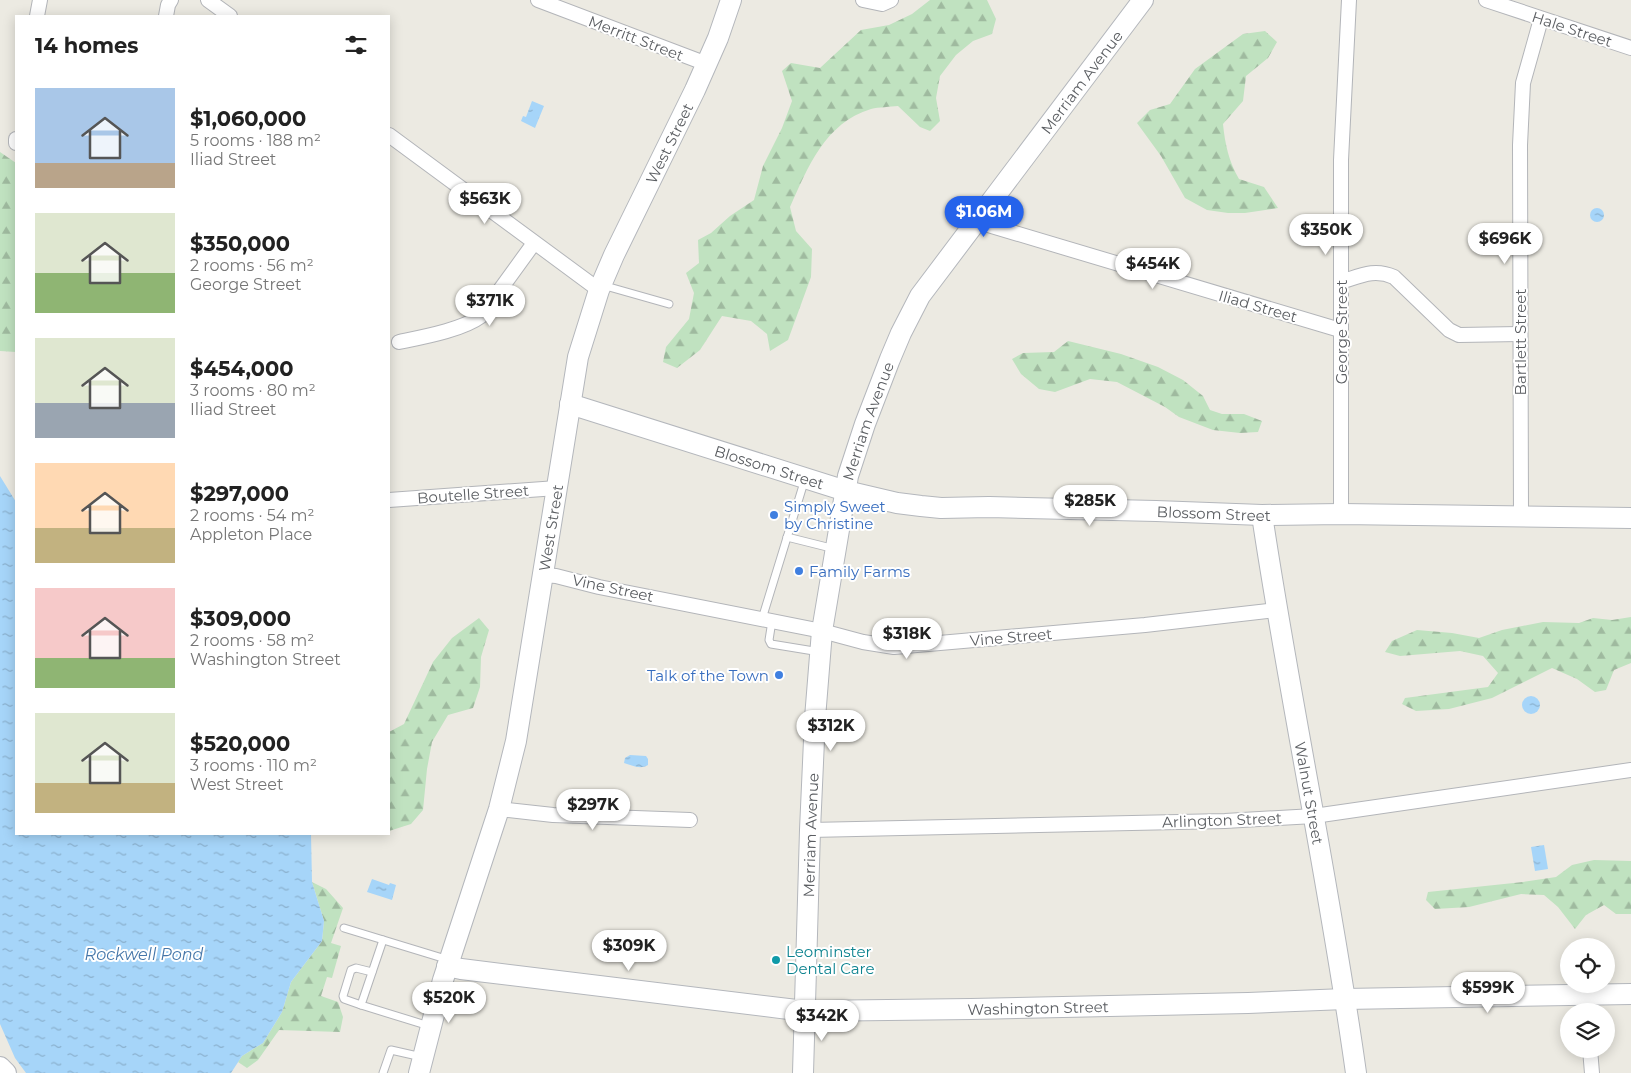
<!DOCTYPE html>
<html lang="en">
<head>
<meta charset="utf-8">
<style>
	body { margin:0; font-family:Montserrat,sans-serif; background:#f6f6f6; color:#222; height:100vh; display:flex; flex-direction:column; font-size:19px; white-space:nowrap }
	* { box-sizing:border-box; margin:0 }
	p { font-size:16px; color:#767676 }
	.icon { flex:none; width:28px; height:28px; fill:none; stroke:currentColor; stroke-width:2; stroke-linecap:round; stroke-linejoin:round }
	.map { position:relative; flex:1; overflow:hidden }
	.side { position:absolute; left:15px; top:15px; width:375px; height:820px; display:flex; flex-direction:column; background:#fff; border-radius:0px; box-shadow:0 2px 12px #0003 }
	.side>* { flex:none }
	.fabs { position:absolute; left:1560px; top:938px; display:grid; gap:10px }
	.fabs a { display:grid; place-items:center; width:55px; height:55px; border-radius:50%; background:#fff; box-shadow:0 2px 12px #0003; font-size:25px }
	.price { position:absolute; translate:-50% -42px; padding:0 11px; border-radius:18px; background:#fff; color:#222; font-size:16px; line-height:32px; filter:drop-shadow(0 1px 2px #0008) }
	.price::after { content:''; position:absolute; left:50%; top:30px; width:15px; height:11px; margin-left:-8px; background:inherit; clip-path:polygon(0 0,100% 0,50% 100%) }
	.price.on { background:#2563eb; color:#fff }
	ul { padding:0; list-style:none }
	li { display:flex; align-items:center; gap:15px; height:125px; padding:0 20px }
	li span { display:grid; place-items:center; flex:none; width:140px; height:100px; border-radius:0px; color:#555 }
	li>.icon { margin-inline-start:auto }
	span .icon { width:60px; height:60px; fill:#fffc; stroke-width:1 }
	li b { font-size:21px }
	h2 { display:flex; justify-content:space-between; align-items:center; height:60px; padding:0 20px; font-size:21px }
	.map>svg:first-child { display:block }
	.forest { fill:url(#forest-firs) }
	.water { fill:url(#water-ripples) }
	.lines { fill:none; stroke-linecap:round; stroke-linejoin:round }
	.lane-casing { stroke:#b3b5b9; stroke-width:9 }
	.street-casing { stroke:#b3b5b9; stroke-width:16 }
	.secondary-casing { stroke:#b4b7bc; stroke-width:22 }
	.lane { stroke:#fff; stroke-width:7 }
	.street { stroke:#fff; stroke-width:14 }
	.secondary { stroke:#fff; stroke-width:20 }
	.shop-dot { fill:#3f7fe0; stroke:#fff; stroke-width:2 }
	.culture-dot { fill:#0f9aa8; stroke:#fff; stroke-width:2 }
	.labels { text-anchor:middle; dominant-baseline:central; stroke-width:4; stroke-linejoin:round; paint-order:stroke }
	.street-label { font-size:15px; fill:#5b5e62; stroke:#fff }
	.shop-label { font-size:15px; fill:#366cbe; stroke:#fff; text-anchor:start }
	.culture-label { font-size:15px; fill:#0d838f; stroke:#fff; text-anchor:start }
	.water-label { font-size:16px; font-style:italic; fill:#4576a9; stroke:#fff }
</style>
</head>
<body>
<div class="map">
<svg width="1631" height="1073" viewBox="0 0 1631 1073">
	<defs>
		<pattern id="forest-firs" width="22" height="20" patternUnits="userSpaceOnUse" patternTransform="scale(1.25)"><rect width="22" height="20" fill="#c0e2c0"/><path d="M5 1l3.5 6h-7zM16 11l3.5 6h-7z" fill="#9fba9f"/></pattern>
		<pattern id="water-ripples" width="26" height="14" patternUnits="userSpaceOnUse" patternTransform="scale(1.25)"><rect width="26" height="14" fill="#a6d5f9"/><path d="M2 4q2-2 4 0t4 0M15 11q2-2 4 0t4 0" fill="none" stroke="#8ab0cd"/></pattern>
	</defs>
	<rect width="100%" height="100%" fill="#eceae2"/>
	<g class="forest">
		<path d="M930,0H987L996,19L992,34L973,41L956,55L940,76L936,98L940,121L930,131L920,127L898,106C890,107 879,107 871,109C825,123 808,167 790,207L796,231L812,249L811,277L788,340L770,351L767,334L751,321L722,316L700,350L677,368L663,362L666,347L689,319L694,293L686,273L699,263L698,240L711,233L730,216L754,200L763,166L782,128L792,101L782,71L791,63L820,68L861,30L889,25L912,14Z"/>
		<path d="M1265,31L1277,42L1268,58L1246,76L1243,101L1223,124C1225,144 1229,162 1239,179L1264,187L1278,208L1245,213H1228L1207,210L1185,198L1161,156L1137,123L1150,110L1170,104L1195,69L1243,34Z"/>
		<polygon points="0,152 16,163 16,352 0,351"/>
		<polygon points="1068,341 1121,354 1158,367 1183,380 1203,396 1210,410 1222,414 1244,414 1262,421 1258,432 1240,433 1213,430 1179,417 1165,407 1117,382 1090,379 1055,392 1039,389 1021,374 1012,359 1023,353 1054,352"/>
		<polygon points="1631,617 1631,663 1614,670 1606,690 1595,692 1577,679 1552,668 1492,698 1449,709 1416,711 1402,704 1405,698 1488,687 1498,673 1483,656 1460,651 1400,656 1385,652 1392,641 1417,630 1452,633 1479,638 1502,630 1543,622 1579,623 1593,618 1612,620"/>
		<polygon points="479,618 489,630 481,657 480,687 473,708 448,715 432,742 427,769 423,810 411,824 389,831 389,732 404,724 433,662 452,638"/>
		<polygon points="1594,860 1631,861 1631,914 1616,914 1604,905 1586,915 1575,929 1558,907 1544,895 1521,894 1469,907 1435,909 1426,900 1428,892 1523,882 1556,877 1572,865"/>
		<polygon points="312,882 326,889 343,908 331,943 341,946 332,978 327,977 321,996 338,1002 343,1017 340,1032 279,1030 258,1060 247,1068 238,1062 242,1056 263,1043 282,1012 291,982 322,941 324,921"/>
	</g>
	<g class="water">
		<polygon points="532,101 544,106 535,128 521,121 523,116 526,117"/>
		<circle cx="1597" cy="215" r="7"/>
		<polygon points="0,476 16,502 16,834 311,834 312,882 324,921 322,941 291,982 282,1012 263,1043 242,1056 231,1073 26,1073 15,1058 0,1024"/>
		<circle cx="1531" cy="705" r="9"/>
		<path d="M630,755L646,756L648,759V765C640,770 631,765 624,763L625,758Z"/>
		<polygon points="1544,845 1548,869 1535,871 1531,847"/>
		<polygon points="372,879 389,885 390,883 396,885 392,900 367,892"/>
	</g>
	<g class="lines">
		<defs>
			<g id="lane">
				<polyline points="602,285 669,304"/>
				<polyline points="787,537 835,549"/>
				<polyline points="762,619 805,479"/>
				<polyline points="772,621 769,640 771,644 820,652"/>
				<polyline points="344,928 449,960"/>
				<polyline points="383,940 361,1005 429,1026"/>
				<polyline points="361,1005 344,999 343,996 351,970 356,968 372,972"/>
				<polyline points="383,1073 391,1050 422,1057"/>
			</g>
			<g id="street">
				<polyline points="208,0 230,16"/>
				<polyline points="538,0 707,64"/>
				<polyline points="863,0 882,4 891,0"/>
				<polyline points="1486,0 1631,48"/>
				<polyline points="37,16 40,0"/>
				<polyline points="166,16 168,5 171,0"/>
				<polyline points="389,135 599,290"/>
				<polyline points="16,143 16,139"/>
				<polyline points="975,221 1340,330"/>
				<path d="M1341,282C1360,276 1374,268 1394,277L1449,330L1459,335L1520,334"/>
				<path d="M399,342C423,337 462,330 481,316L534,243"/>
				<polyline points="389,500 557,488"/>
				<polyline points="1341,514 1341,160 1349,0"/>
				<polyline points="1521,517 1520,145 1523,83 1541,19"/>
				<polyline points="543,575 556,576 599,587 822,631 863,642 894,647 1145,625 1276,610"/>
				<polyline points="499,809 553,815 690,820"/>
				<polyline points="810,830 1225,821 1314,816 1631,770"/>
				<polyline points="1584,995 1586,1011"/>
				<polyline points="1590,1049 1592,1073"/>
			</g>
			<g id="secondary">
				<path id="s1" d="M570,404L846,491L897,503L921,506L941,508L989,507L1156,511L1262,515L1341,514L1631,518"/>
				<path id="s2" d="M1262,515C1290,702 1330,886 1356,1073"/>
				<path id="s3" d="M447,966L461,969L805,1011L971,1009L1248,1003L1345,999L1631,994"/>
				<polyline points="0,1067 6,1073"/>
				<path id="s4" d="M419,1073L443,980L499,809L516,741L578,357L599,290L614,255L695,90L718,38L731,0"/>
				<path id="s5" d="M803,1073L810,830L815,718L822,631L848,476L865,424L890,359L901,333L920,296L1143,0"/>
			</g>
		</defs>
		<use href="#lane" class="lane-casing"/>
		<use href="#street" class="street-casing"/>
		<use href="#secondary" class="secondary-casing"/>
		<use href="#lane" class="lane"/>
		<use href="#street" class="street"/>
		<use href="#secondary" class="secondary"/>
	</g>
	<g class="shop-dot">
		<circle cx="774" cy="515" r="5"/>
		<circle cx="799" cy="571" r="5"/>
		<circle cx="779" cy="675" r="5"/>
	</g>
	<circle class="culture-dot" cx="776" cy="960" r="5"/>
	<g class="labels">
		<g class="street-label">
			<text transform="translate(1572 29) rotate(18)">Hale Street</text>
			<text transform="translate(636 38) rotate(21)">Merritt Street</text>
			<text stroke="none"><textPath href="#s5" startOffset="1062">Merriam Avenue</textPath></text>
			<text stroke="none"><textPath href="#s4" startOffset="968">West Street</textPath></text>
			<text transform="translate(1258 306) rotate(16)">Iliad Street</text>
			<text transform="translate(1341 332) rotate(-90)">George Street</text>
			<text transform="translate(1520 342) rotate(-90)">Bartlett Street</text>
			<text stroke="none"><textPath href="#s5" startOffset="658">Merriam Avenue</textPath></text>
			<text stroke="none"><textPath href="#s1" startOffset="209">Blossom Street</textPath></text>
			<text transform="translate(473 494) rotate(-4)">Boutelle Street</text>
			<text stroke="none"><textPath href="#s1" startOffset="659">Blossom Street</textPath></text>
			<text stroke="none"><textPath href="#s4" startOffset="562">West Street</textPath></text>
			<text transform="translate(613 588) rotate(12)">Vine Street</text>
			<text transform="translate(1011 637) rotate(-5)">Vine Street</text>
			<text stroke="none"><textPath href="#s2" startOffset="282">Walnut Street</textPath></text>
			<text transform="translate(1222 820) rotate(-2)">Arlington Street</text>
			<text stroke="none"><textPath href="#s5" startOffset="238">Merriam Avenue</textPath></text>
			<text stroke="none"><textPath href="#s3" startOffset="594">Washington Street</textPath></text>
		</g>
		<g class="shop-label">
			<text x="784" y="506">Simply Sweet<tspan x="784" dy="17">by Christine</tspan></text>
			<text x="809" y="571">Family Farms</text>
			<text x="769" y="675" text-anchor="end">Talk of the Town</text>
		</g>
		<g class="culture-label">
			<text x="786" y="951">Leominster<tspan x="786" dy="17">Dental Care</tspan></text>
		</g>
		<g class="water-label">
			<text x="144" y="954">Rockwell Pond</text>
		</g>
	</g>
</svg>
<div class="fabs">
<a><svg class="icon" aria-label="locate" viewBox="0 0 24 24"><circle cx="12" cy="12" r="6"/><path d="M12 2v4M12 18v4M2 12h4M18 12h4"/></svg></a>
<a><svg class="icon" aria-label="layers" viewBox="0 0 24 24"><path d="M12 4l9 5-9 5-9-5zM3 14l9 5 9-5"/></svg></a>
</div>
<b class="price" style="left:485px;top:225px">$563K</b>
<b class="price on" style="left:984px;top:238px">$1.06M</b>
<b class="price" style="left:1326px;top:256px">$350K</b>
<b class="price" style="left:1505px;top:265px">$696K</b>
<b class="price" style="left:1153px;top:290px">$454K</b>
<b class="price" style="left:490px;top:327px">$371K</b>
<b class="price" style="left:1090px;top:527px">$285K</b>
<b class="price" style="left:907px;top:660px">$318K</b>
<b class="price" style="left:831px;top:752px">$312K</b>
<b class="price" style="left:593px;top:831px">$297K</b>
<b class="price" style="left:629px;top:972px">$309K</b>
<b class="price" style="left:1488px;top:1014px">$599K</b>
<b class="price" style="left:449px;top:1024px">$520K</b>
<b class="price" style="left:822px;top:1042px">$342K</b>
<section class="side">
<h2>14 homes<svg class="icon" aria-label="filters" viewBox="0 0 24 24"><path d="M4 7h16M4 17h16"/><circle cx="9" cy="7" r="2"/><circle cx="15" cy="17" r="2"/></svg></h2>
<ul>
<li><span style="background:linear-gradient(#a9c7e8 75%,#b9a48a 0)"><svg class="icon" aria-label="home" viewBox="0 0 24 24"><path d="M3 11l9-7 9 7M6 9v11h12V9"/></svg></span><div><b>$1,060,000</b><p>5 rooms · 188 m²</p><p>Iliad Street</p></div></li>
<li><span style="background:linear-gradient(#dfe7d0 60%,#8fb573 0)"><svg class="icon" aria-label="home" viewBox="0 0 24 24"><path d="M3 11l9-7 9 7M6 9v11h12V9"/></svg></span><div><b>$350,000</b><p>2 rooms · 56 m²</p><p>George Street</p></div></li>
<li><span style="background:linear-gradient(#dfe7d0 65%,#9aa5b1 0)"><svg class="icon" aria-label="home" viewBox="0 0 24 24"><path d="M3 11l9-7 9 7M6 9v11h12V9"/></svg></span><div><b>$454,000</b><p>3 rooms · 80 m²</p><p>Iliad Street</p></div></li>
<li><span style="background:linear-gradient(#ffd9b3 65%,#c2b280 0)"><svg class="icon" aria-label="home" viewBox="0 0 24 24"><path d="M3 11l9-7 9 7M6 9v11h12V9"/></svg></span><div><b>$297,000</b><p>2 rooms · 54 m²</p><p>Appleton Place</p></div></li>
<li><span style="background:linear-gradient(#f6c9c9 70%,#8fb573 0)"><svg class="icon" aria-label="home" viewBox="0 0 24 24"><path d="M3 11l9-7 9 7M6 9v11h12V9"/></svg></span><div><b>$309,000</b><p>2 rooms · 58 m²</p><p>Washington Street</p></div></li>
<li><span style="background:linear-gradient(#dfe7d0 70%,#c2b280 0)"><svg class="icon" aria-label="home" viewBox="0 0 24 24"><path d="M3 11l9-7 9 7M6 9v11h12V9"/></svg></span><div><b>$520,000</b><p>3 rooms · 110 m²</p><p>West Street</p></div></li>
</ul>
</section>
</div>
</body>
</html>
